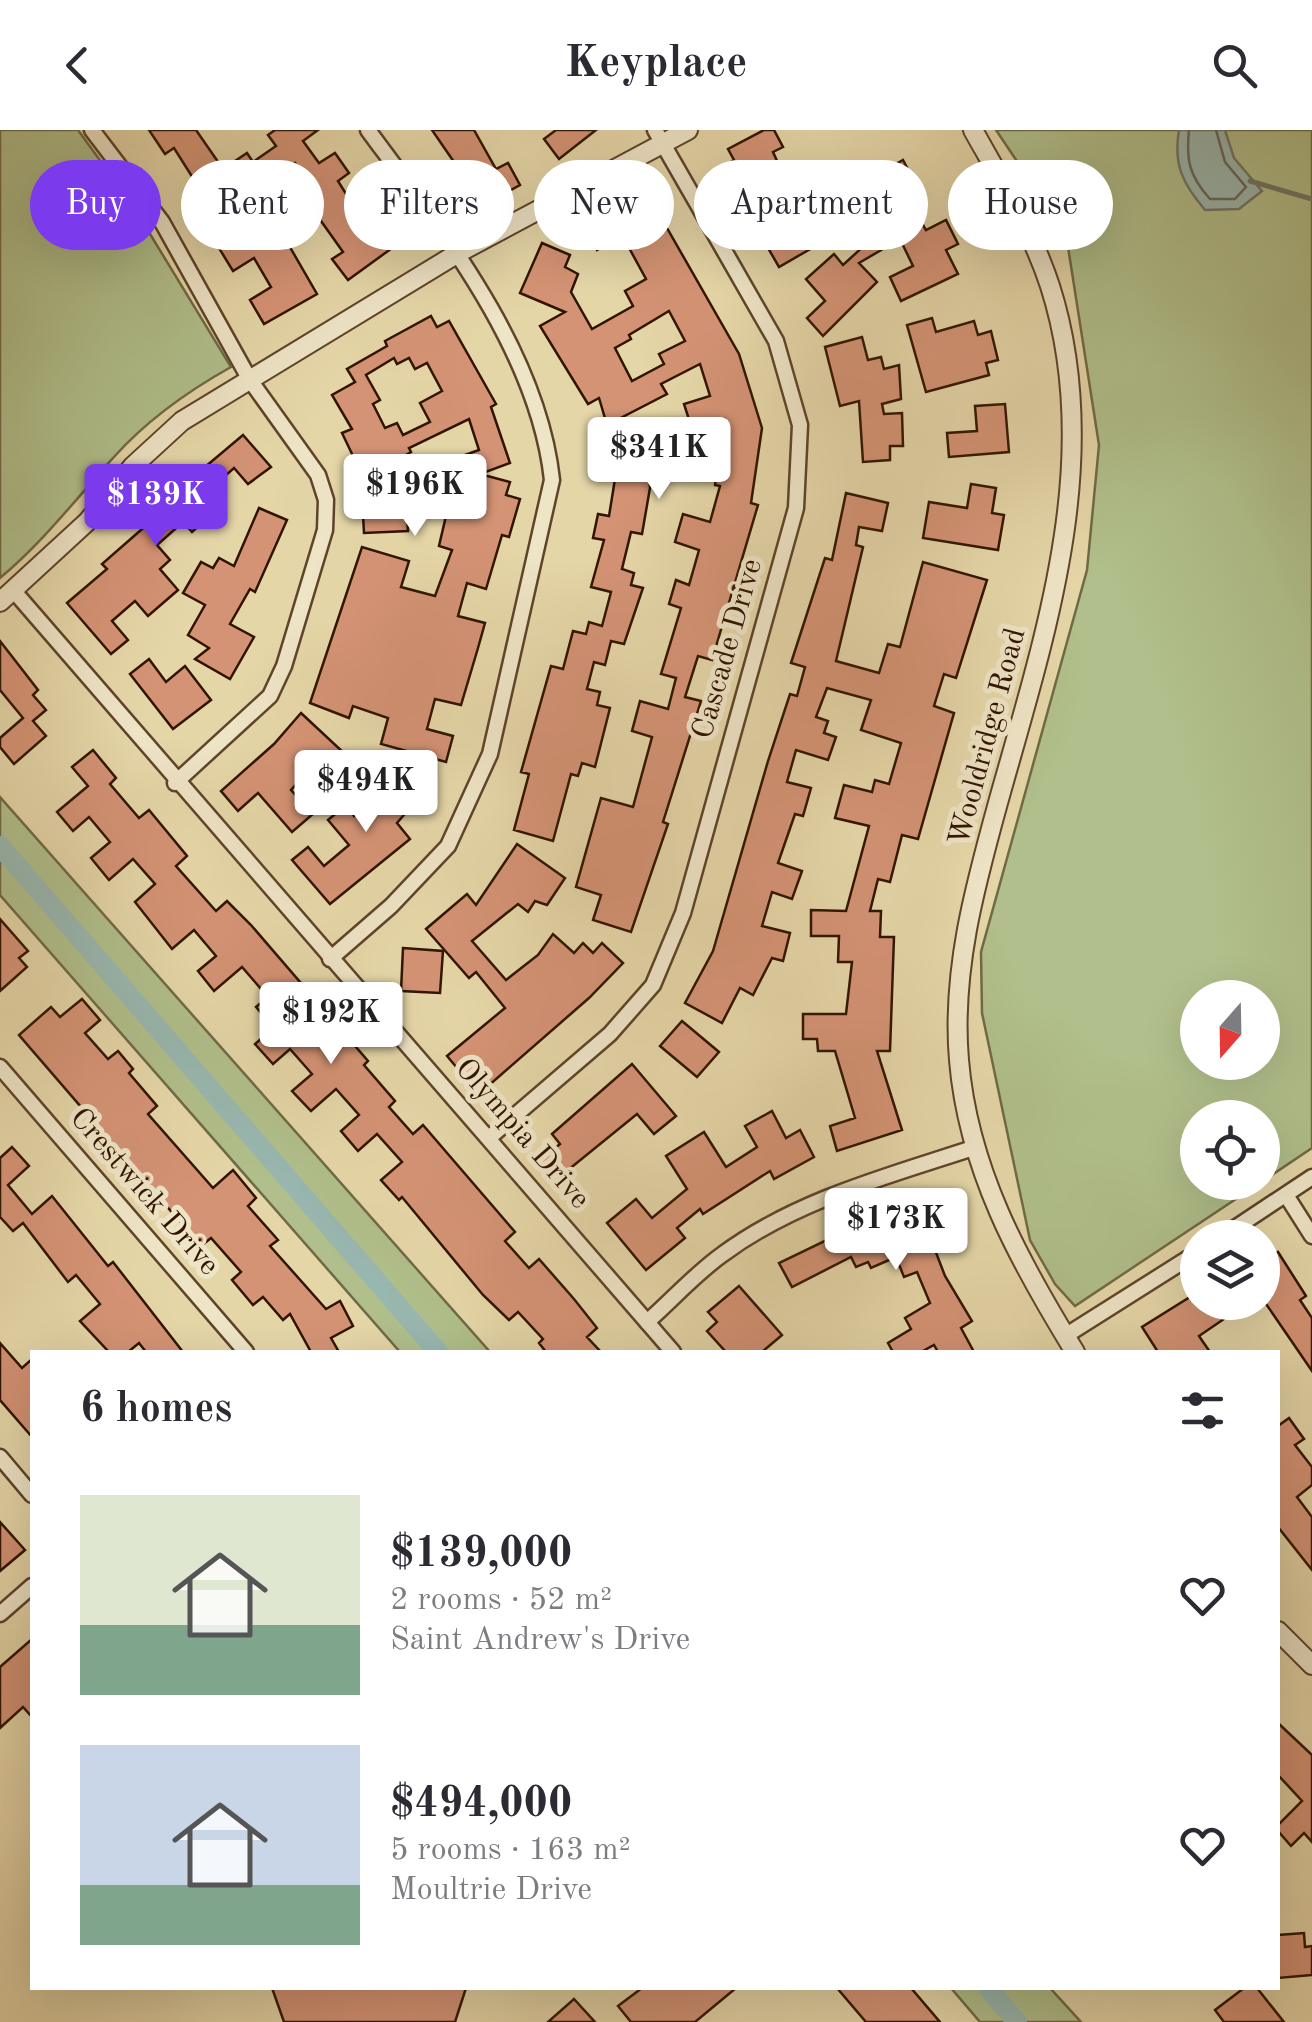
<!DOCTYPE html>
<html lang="en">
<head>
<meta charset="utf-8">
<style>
	body { margin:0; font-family:"Old Standard TT",serif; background:#f2f2f3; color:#2b2b33; height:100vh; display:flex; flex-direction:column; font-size:38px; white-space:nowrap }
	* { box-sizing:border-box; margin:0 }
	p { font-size:32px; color:#7c7c81 }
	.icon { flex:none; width:55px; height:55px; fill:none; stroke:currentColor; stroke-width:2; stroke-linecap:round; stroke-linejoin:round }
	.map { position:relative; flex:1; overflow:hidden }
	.panel { position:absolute; left:30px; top:1220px; width:1250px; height:640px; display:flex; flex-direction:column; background:#fff; border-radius:0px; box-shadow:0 10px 40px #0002 }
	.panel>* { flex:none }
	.top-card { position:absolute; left:30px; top:30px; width:1252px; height:90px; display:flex; gap:20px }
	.needle { width:65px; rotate:200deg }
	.controls { position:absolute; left:1180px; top:850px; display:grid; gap:20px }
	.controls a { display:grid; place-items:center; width:100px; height:100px; border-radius:50%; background:#fff; box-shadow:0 10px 40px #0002; font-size:50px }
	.price { position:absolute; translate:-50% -85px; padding:0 22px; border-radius:10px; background:#fff; color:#222; font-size:32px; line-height:65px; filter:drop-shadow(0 2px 5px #0008) }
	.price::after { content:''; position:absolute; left:50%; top:60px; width:30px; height:22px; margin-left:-15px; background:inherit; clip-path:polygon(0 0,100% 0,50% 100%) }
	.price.on { background:#7c3aed; color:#fff }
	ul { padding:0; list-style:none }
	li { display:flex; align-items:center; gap:30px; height:250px; padding:0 50px }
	li span { display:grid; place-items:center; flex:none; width:280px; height:200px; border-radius:0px; color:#555 }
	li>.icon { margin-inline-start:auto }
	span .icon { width:120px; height:120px; fill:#fffc; stroke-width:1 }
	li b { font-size:42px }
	h2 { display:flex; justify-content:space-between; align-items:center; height:120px; padding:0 50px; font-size:42px }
	.pill { padding:0 35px; border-radius:45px; background:#fff; box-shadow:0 10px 40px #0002; font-size:35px; line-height:90px }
	.pill.on { background:#7c3aed; color:#fff }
	header { display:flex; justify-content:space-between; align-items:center; height:130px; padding:0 50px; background:#fff; font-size:45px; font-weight:600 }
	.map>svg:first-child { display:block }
	.green { fill:#b0bf8b; stroke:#706a46; stroke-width:2.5; fill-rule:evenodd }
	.water { fill:#98b7af; stroke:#6f7669; stroke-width:2.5 }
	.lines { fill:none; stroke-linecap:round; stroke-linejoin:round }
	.shore { stroke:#646658; stroke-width:2.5 }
	.stream { stroke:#6f7669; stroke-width:5 }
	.canal { stroke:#98b7af; stroke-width:20 }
	.building { fill:#d49375; stroke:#311400; stroke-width:2.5; fill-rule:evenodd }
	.minor-casing { stroke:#5e442a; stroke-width:19 }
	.tertiary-casing { stroke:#5e442a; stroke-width:22 }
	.minor { stroke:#eee4c6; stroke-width:14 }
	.tertiary { stroke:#eee4c6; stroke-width:18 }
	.labels { text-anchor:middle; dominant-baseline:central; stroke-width:10; stroke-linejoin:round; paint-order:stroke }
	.street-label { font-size:30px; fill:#311400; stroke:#eee4c6 }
</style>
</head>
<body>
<header><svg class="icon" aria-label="back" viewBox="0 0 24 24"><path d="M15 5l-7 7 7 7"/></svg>Keyplace<svg class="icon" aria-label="search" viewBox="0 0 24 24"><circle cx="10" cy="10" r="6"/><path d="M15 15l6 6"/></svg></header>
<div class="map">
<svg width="1312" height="1892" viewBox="0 0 1312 1892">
	<rect width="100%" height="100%" fill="#e5d6a8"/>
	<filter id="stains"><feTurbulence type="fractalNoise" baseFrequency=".002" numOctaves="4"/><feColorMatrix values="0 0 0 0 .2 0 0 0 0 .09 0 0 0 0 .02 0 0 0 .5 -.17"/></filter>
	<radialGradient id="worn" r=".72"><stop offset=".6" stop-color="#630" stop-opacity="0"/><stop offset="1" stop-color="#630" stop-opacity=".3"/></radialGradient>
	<g class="green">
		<path d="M0,0H78L133,76L231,237C188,261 146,291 113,328C76,369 43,412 0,448Z"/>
		<path d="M996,0H1312V1018L1263,1051L1262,988H1198V1052L1260,1053L1075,1176L1055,1154L1030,1110L982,883L981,822L1087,440L1099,315L1066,104ZM1198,868H1262V932H1198Z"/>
		<polygon points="0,667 490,1222 400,1222 0,765"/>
		<polygon points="951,1858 1050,1858 1081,1892 980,1892"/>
	</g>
	<path class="water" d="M1179,0H1225L1234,28L1262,61L1239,79L1205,80C1183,54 1173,35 1179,0Z"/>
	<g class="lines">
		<path class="shore" d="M1189,0C1186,30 1189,46 1210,69H1235L1246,57L1225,32L1216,0"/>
		<polyline class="stream" points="1250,51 1312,69"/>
		<g class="canal">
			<polyline points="0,716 438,1222"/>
			<polyline points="988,1858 1017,1892"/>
		</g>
	</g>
	<g class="building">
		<path d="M149,0H196L223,39L247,23L253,32L276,16L268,5L275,0H318L303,11L319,33L335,23L349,43L338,51L356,80L369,71L399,113L348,150L332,129L343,122L321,91L287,112L317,164L264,194L250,170L271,157L254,128L233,141L186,64L198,56L174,18L165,24ZM295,33L316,65L275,91L273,87L252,99L232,65L262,44L268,53Z"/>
		<polygon points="432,0 474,0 496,39 508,33 520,55 471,82 446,36 454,32"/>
		<polygon points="556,0 596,0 559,29 544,9"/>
		<polygon points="764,0 774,0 783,17 773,22 778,33 767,39 773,49 751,61 745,51 734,57 723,36 734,30 728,19"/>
		<polygon points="903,30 911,45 886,60 877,45"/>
		<polygon points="903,60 926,100 946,90 958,114 946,120 958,144 901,171 890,147 913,136 900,109 859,133 877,152 823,206 807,188 825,171 806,149 834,124 843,135 866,114 858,101"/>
		<path d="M647,63L739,224L762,298L751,373L758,375L712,530L698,526L685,567L701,571L663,692L668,694L631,802L593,790L601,765L576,757L601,668L633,677L652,607L632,601L640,571L668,579L676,548L661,544L681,478L669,474L676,450L689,455L699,420L675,412L683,384L710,392L720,356L715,355L724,289L692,299L684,274L710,266L700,234L661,254L667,264L607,295L599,268L588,274L540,196L565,182L520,163L542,113L570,125L565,137L578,144L571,162L592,199L633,176L625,161L646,149L622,105L597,120L585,99ZM669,181L685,211L659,224L664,234L632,251L615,218L631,209L629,205Z"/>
		<polygon points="797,67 816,101 805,107 812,118 779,137 753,92"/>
		<path d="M431,186L437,197L449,191L496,274L491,277L510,333L480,344L510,352L506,365L520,369L509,407L502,405L486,459L467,453L458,486L485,493L478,518L461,575L435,569L427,599L453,606L446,632L381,614L388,588L353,576L349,588L310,573L362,417L409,431L401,457L435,466L452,420L439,416L449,373L406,375L408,401L364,403L362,365L420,341L423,348H433L434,359L477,371L462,326L479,320L469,289L409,318L411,322L364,349L342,303L352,299L332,265L355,252L347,239L387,216L385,211ZM394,228L397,234L409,228L415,239L427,233L442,261L420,273L430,292L403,305L397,293L385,298L373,274L380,270L366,245Z"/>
		<polygon points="932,188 936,202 974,191 978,205 991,201 998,230 986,233 989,245 926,262 907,195"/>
		<polygon points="862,207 868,230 881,227 884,239 899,235 901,269 882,274 884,284 902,283 903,316 890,316 890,330 863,332 859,271 840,276 825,217"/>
		<polygon points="1005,274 1009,322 949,327 947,303 977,301 975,276"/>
		<polygon points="646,298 650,358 642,404 631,402 622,439 634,443 631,455 643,458 624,514 611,511 605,535 594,532 587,559 600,562 597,575 610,578 595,637 582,633 578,646 571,644 553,711 514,700 529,644 521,642 551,536 563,539 573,501 586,504 589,492 602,496 611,462 591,457 604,410 593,408 598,384 609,386 615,349 597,349 597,327 608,313 607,299"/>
		<polygon points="243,305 271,337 248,354 234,338 200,368 213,383 192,402 183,392 157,415 170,430 160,439 178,460 148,486 135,471 112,491 128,510 111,524 67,473 107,439 102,434 158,385 154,380"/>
		<polygon points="971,354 996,358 992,383 1004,385 998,420 923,408 929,372 967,378"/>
		<polygon points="846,363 888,373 882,401 859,397 856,415 863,417 836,531 879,543 888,514 900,517 923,432 987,450 956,548 944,544 934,576 954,583 918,709 902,705 890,752 878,749 870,781 881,781 880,807 894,807 890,921 877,921 902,1000 837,1021 830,996 855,988 835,921 818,921 817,909 803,909 803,884 846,884 852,832 838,832 839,806 811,806 811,780 846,781 869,696 835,688 844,655 872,662 875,650 889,654 901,613 861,600 871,570 827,558 816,587 828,591 824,603 836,607 828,630 796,620 787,652 811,658 803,686 795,684 778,733 802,741 792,769 772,762 762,796 790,803 783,831 772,828 753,865 740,858 722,893 685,873 713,821 768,631 790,564 797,566 805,537 791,533 825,428 832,430"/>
		<polygon points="259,378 287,390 255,462 250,459 230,494 254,507 230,549 195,529 209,518 188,505 205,475 183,463 201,432 213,438 219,428 234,436"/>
		<polygon points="0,511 38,560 33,565 46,580 33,591 46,606 14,634 0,617 0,608 23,588 0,560"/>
		<polygon points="149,529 166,552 185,536 211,570 173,599 130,544"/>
		<polygon points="301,583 345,624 326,644 315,634 291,660 313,684 292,702 258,663 238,681 221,661 274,614"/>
		<polygon points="93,620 116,648 110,654 139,688 149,680 187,726 176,736 216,781 227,771 251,795 368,931 364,935 395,971 389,977 413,1004 423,995 515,1102 505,1111 529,1138 539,1129 574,1169 597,1198 587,1207 601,1222 546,1222 539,1213 543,1209 518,1182 509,1190 483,1165 402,1067 399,1070 381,1050 402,1032 377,1004 358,1021 341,1001 359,985 336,959 311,981 292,961 312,944 290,919 273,934 255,914 274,898 256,877 268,867 242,837 214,861 198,841 216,826 194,800 172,819 135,772 155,754 133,729 109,750 91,728 110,712 89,687 73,701 57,682 88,656 72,637"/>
		<polygon points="411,632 433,651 397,693 410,709 330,774 292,730 308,717 324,736 349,715 328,690 346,675 354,686 381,663 372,655 381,645 392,654"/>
		<polygon points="517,714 565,748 547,775 535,771 528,782 518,774 472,811 506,850 538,825 553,804 574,823 583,813 593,823 602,813 623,833 589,868 479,964 447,926 505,878 476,842 469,848 426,799 467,764 476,775"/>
		<polygon points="0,789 28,821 19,828 27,837 0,861"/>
		<polygon points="403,818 443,821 440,863 401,861"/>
		<polygon points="82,869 100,890 85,903 108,929 118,921 133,939 129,943 157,976 148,984 213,1058 233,1040 256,1068 248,1076 278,1110 270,1116 326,1179 340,1171 353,1196 331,1208 339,1222 311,1222 290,1184 283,1190 263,1167 253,1175 232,1150 241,1142 211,1108 201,1116 19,905 51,877 60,887"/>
		<polygon points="682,891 719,922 697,947 660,916"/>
		<polygon points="632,934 676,986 654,1004 637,984 557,1049 541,1030 560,1014 552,1004"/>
		<polygon points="772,981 786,1008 800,1000 814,1027 774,1049 770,1041 703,1084 700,1079 677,1098 685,1108 646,1140 607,1093 636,1069 652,1088 687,1059 666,1026 704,1002 726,1037 757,1017 745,996"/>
		<polygon points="12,1017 29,1036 8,1055 32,1084 52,1066 108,1136 113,1132 183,1222 146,1222 139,1213 128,1222 109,1222 80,1191 100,1174 76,1145 68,1152 23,1093 13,1101 0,1087 0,1028"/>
		<polygon points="914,1065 945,1146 972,1191 961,1198 974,1222 938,1222 934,1215 921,1222 893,1222 888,1213 911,1199 905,1188 930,1173 917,1142 904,1147 896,1127 871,1138 868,1132 856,1137 851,1127 792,1157 779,1133 860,1094 859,1089"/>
		<polygon points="1278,1122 1306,1166 1300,1170 1312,1188 1312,1241 1262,1168 1262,1131"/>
		<polygon points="739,1156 782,1205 762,1222 726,1222 707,1201 717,1192 708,1182"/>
		<polygon points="1198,1162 1198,1172 1213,1172 1224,1189 1199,1206 1210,1222 1158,1222 1142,1197"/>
		<polygon points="0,1213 22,1238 32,1229 32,1307 0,1270"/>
		<polygon points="1289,1288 1304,1309 1295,1315 1312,1337 1312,1355 1297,1367 1312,1387 1312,1440 1278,1397 1278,1296"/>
		<polygon points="0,1392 25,1420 0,1441"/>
		<polygon points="32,1509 32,1587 23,1577 0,1598 0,1537"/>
		<polygon points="1278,1593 1312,1625 1312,1712 1304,1703 1291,1716 1278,1701 1278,1695 1302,1671 1278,1645"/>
		<polygon points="1304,1803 1305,1817 1312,1816 1312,1845 1278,1848 1278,1805"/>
		<polygon points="272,1858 466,1858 455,1892 284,1892"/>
		<polygon points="642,1858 736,1858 695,1892 631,1892 618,1876"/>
		<polygon points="837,1858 911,1858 940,1892 866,1892"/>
		<polygon points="1244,1858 1257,1858 1284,1892 1224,1892 1215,1880"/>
		<polygon points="574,1869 595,1892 548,1892"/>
	</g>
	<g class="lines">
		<defs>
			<g id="minor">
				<polyline points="92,0 162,92 250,250 318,345 326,370 325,400 284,536 270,566 175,653"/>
				<polyline points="13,460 673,1222"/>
				<path d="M330,829L391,776L448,716L490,624L552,350C538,221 443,102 368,0"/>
				<polyline points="0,937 246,1222"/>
				<polyline points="490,1007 610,904 653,855 683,783 796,378 800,295 776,211 655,0"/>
				<polyline points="1286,1065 1312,1106"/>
				<polyline points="1220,1108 1312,1047"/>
				<path d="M647,1192C672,1170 696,1143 723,1124C796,1070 888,1046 973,1018"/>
				<polyline points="1065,1206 1198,1122"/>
				<polyline points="0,1327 32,1365"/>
				<polyline points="0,1484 32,1456"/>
			</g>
			<g id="tertiary">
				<path d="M973,0C1001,50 1032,101 1050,156C1104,325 1047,499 1001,662C977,749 951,838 959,930C968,1039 1019,1131 1075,1222"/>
				<polyline points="0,472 88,391 133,336 182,291 458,123 688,0"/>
				<polyline points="1278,1501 1312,1535"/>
			</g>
		</defs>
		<use href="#minor" class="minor-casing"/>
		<use href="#tertiary" class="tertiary-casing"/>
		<use href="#minor" class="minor"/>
		<use href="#tertiary" class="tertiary"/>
	</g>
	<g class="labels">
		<g class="street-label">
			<text transform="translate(728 519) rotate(-74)">Cascade Drive</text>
			<text transform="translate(988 607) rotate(-75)">Wooldridge Road</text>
			<text transform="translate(522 1004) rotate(49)">Olympia Drive</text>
			<text transform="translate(144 1062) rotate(49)">Crestwick Drive</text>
		</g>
	</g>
	<rect width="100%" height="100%" filter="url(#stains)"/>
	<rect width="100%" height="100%" fill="url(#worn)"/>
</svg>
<div class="controls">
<a><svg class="needle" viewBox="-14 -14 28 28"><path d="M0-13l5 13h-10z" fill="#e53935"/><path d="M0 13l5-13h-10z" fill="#7c7c81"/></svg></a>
<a><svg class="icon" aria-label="locate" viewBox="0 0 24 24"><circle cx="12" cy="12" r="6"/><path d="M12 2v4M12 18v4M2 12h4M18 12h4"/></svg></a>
<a><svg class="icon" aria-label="layers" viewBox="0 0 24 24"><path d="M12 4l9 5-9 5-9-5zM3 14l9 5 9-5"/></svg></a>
</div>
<b class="price" style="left:659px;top:372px">$341K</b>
<b class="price" style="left:415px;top:409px">$196K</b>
<b class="price on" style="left:156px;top:419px">$139K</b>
<b class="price" style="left:366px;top:705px">$494K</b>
<b class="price" style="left:331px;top:937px">$192K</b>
<b class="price" style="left:896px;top:1143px">$173K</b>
<div class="top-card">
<a class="pill on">Buy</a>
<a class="pill">Rent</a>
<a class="pill">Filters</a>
<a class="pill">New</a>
<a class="pill">Apartment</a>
<a class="pill">House</a>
</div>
<section class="panel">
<h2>6 homes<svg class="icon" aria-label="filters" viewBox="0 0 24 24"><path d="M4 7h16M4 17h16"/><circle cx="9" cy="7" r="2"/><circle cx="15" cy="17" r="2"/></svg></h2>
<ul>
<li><span style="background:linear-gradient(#dfe7d0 65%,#7fa58c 0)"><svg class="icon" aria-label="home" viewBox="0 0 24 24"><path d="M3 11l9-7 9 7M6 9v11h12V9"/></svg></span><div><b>$139,000</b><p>2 rooms · 52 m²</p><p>Saint Andrew's Drive</p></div><svg class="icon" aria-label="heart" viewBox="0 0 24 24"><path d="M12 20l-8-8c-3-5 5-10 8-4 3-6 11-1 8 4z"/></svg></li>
<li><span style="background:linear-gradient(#c9d6e8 70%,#7fa58c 0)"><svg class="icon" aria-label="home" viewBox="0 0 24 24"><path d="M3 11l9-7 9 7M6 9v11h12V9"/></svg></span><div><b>$494,000</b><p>5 rooms · 163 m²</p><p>Moultrie Drive</p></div><svg class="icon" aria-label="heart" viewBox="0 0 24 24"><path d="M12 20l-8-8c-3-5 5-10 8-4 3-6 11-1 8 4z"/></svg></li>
</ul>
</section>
</div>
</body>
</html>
